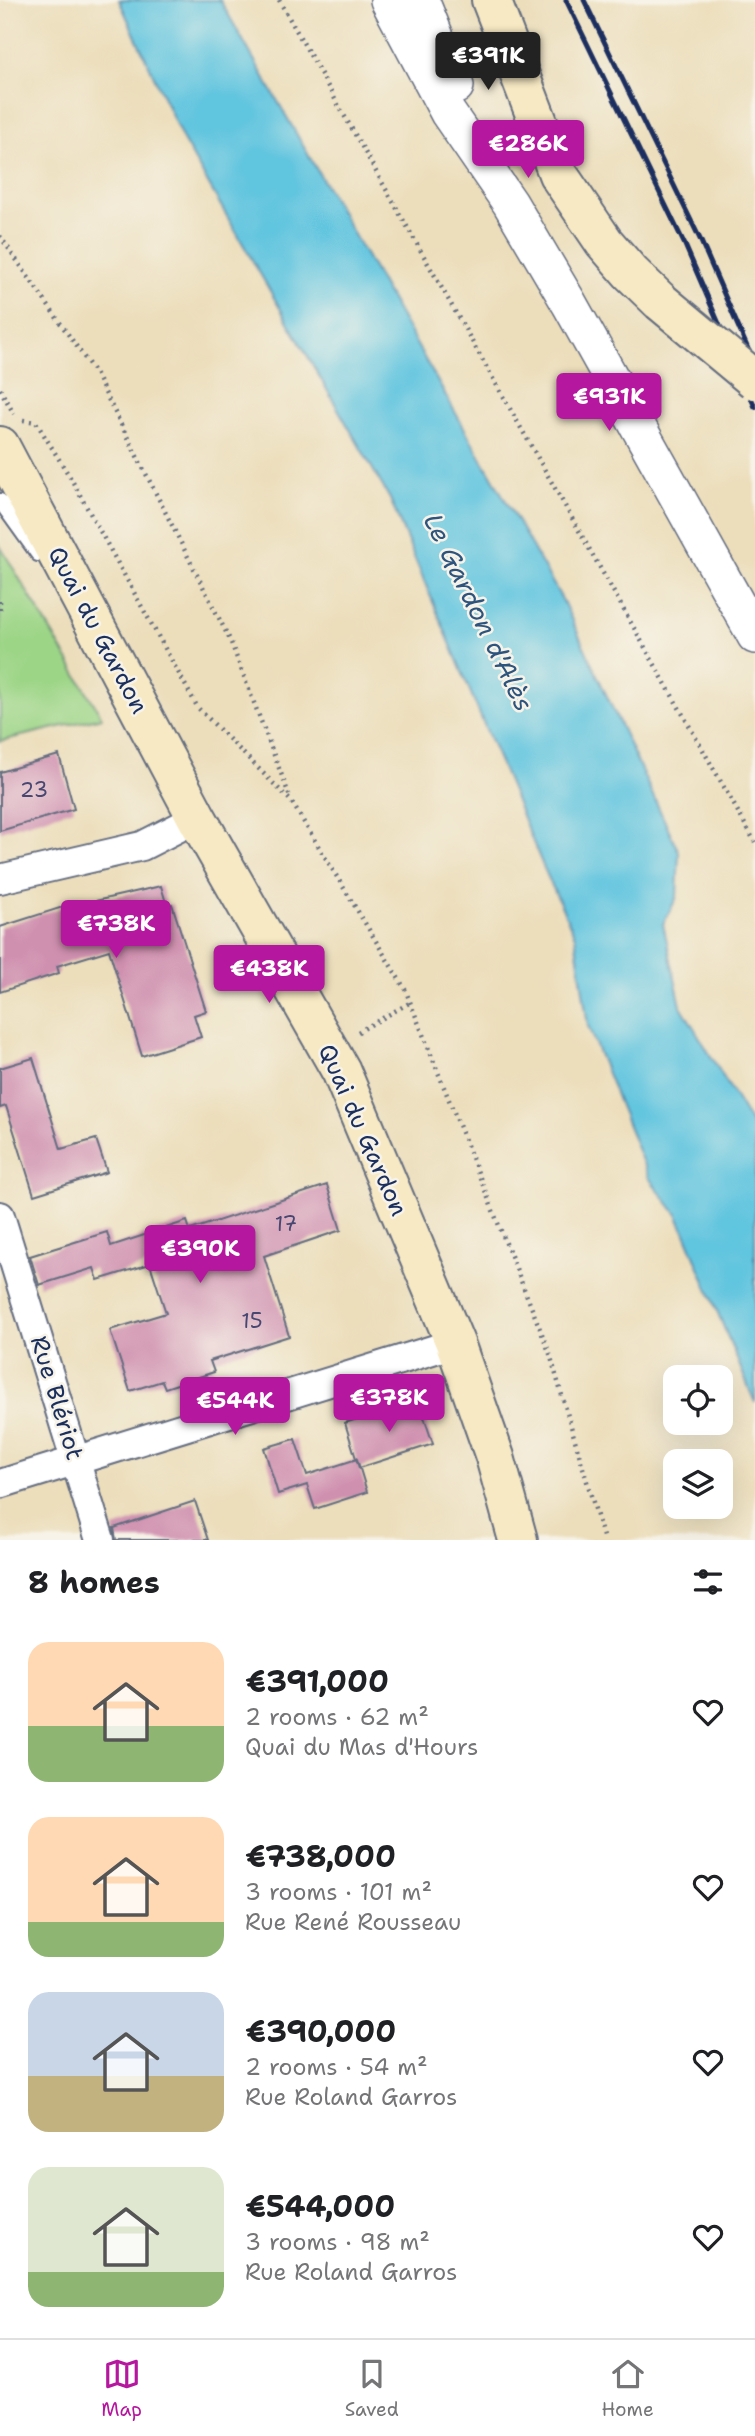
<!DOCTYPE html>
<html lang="en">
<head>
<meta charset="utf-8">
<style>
	body { margin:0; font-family:"Shantell Sans",sans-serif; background:#f2f2f2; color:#202124; height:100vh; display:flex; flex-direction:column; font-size:26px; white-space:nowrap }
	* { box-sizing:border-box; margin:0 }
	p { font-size:23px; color:#757577 }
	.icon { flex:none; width:38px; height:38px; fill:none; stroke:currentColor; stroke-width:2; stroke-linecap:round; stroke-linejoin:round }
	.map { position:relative; height:1540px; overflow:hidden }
	.drawer { display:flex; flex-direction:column; background:#fff; flex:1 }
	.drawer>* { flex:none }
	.controls { position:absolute; left:663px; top:1365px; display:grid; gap:14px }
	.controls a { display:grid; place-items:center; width:70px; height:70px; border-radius:14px; background:#fff; box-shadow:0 7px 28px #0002; font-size:35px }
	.price { position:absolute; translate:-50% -60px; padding:0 16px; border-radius:7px; background:#b5179e; color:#fff; font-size:23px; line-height:46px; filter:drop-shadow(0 2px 4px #0008) }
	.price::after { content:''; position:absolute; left:50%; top:42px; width:21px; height:16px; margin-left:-10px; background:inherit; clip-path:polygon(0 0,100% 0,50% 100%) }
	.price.current { background:#222; color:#fff }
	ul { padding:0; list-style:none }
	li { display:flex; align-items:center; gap:21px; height:175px; padding:0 28px }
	li span { display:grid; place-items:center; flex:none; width:196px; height:140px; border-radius:21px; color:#555 }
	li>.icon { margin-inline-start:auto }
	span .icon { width:84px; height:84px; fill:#fffc; stroke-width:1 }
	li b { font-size:30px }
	h2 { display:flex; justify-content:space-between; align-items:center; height:84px; padding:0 28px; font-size:30px }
	.tabs { display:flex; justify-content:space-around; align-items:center; height:98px; border-top:2px solid #e0e0e0; background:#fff; font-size:19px; color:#757577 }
	.tabs a { display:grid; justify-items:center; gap:4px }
	.tabs .current { color:#b5179e }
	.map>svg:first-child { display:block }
	.green { fill:#9dd587; stroke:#5c8272; stroke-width:2 }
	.water { fill:#61c5df; stroke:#3e7a9e; stroke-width:2 }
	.building { fill:#cf8faf }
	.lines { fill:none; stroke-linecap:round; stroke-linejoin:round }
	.service-casing { stroke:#646c7f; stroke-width:18 }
	.minor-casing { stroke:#646c7f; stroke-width:32 }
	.tertiary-casing { stroke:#646c7f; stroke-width:38 }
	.secondary-casing { stroke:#646c7f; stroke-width:42 }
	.path { stroke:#646c7f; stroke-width:4.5; stroke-dasharray:2 5; stroke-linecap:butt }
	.service { stroke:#fff; stroke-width:14 }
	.minor { stroke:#fff; stroke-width:28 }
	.tertiary { stroke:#fff; stroke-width:35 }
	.secondary { stroke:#f7e9c3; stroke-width:38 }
	.rail { stroke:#1b2f5e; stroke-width:5 }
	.secondary-bridge-casing { stroke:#646c7f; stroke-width:42; stroke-linecap:butt }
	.secondary-bridge { stroke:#f7e9c3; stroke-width:38 }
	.labels { text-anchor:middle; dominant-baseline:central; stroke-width:5; stroke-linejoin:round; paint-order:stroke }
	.number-label { font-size:21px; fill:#484772 }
	.street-label { font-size:24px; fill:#1b2f5e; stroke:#f7f3e8 }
	.water-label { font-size:26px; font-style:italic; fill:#2c547e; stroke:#f7f3e8 }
</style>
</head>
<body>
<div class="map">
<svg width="755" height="1540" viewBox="0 0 755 1540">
	<rect width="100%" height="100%" fill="#f7f3e8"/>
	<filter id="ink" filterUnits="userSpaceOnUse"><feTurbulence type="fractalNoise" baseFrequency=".0143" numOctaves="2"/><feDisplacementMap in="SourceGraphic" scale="14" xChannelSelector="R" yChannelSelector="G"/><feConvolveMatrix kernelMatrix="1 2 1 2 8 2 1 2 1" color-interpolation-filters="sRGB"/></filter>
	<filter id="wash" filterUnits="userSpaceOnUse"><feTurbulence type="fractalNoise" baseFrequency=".00686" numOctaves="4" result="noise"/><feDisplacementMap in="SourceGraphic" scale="28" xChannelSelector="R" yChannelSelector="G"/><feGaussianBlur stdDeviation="1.57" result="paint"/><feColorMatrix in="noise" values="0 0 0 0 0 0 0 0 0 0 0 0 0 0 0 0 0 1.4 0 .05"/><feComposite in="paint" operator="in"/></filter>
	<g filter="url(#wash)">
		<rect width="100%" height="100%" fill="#ecdebb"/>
		<polygon class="green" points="0,546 102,717 0,741"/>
		<polygon class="water" points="119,0 220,0 563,601 679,852 677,897 663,924 681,1006 755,1130 755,1403 678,1216 649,1178 588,1026 575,936 543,866 390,499 183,140"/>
		<g id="blocks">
			<g class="building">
				<polygon points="59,755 74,809 0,831 0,772"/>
				<polygon points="161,886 167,906 172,904 206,1011 194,1015 201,1037 142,1056 109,950 57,966 59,973 0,992 0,927 69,905 69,907"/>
				<polygon points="33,1058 61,1149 96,1139 107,1172 34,1195 6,1106 0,1108 0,1068"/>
				<polygon points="327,1185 341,1230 264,1256 289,1336 210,1361 214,1372 165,1388 162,1381 130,1391 110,1330 166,1313 150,1264 98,1280 94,1268 39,1285 30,1256 107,1232 111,1246 187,1221 190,1230"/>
				<polygon points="418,1399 433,1444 359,1468 345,1423"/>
				<polygon points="295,1439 307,1475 357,1459 367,1492 315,1509 307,1485 278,1494 264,1448"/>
				<polygon points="195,1501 208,1540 116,1540 114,1528"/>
			</g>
		</g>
	</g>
	<g filter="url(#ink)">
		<use href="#blocks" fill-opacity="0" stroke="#646c7f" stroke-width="2"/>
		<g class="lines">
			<defs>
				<polyline id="service" points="0,501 38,554"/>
				<g id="minor">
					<polyline points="0,879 142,846 197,818"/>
					<polyline points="0,1216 100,1540"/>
					<polyline points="0,1484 455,1343"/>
				</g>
				<g id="tertiary">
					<polyline points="388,0 448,113 510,203 569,303 755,636"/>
					<polyline points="421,0 456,86"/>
				</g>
				<g id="secondary">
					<polyline points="491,0 558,174 604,242 631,273 660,301"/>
					<polyline points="0,446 197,818 341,1071 455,1343 495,1457 518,1540"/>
				</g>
			</defs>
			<use href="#service" class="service-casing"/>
			<use href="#minor" class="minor-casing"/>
			<use href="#tertiary" class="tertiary-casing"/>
			<use href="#secondary" class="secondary-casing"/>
			<g class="path">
				<polyline points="279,0 755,842"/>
				<polyline points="0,236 95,373 230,640 290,797"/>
				<polyline points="0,389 14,414"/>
				<polyline points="23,420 36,422 70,477 198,708 291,801 405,989 550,1354 604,1540"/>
				<polyline points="0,601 0,613"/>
				<polyline points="358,1032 411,1002"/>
			</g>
			<use href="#service" class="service"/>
			<use href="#minor" class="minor"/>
			<use href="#tertiary" class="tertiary"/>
			<use href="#secondary" class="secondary"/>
			<g class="rail">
				<polyline points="566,0 685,245 755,407"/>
				<polyline points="584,0 700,239 755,365"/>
			</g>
			<defs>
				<polyline id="secondary-bridge" points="660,301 755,380"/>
			</defs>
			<use href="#secondary-bridge" class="secondary-bridge-casing"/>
			<use href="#secondary-bridge" class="secondary-bridge"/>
		</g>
	</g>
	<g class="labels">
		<g class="number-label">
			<text x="34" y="790">23</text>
			<text x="286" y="1224">17</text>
			<text x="252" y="1321">15</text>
		</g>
		<g class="street-label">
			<text transform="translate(98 630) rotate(62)">Quai du Gardon</text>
			<text transform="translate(363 1130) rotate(66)">Quai du Gardon</text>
			<text transform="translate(57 1398) rotate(73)">Rue Blériot</text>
		</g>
		<g class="water-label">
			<text transform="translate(479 612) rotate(64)">Le Gardon d'Alès</text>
		</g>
	</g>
</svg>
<div class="controls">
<a><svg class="icon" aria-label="locate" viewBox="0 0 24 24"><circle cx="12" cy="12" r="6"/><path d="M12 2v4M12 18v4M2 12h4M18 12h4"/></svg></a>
<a><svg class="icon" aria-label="layers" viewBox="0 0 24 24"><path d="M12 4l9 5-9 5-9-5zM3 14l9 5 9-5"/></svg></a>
</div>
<b class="price current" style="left:488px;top:92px">€391K</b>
<b class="price" style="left:528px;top:180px">€286K</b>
<b class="price" style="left:609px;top:433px">€931K</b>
<b class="price" style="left:116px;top:960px">€738K</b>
<b class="price" style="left:269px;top:1005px">€438K</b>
<b class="price" style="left:200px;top:1285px">€390K</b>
<b class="price" style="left:389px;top:1434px">€378K</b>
<b class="price" style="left:235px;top:1437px">€544K</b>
</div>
<section class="drawer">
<h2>8 homes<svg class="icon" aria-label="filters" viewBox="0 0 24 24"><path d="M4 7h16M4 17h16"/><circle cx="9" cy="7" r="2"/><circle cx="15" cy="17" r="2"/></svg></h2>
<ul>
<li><span style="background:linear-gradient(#ffd9b3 60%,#8fb573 0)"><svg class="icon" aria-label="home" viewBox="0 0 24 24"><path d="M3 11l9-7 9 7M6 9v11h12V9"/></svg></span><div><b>€391,000</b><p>2 rooms · 62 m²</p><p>Quai du Mas d'Hours</p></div><svg class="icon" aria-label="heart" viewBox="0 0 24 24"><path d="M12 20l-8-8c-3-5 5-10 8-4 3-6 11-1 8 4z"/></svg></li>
<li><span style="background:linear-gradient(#ffd9b3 75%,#8fb573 0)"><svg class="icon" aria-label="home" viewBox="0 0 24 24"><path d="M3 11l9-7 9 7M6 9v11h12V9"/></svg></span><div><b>€738,000</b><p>3 rooms · 101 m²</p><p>Rue René Rousseau</p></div><svg class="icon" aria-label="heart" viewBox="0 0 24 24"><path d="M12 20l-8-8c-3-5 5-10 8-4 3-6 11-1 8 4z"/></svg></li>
<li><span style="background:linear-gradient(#c9d6e8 60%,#c2b280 0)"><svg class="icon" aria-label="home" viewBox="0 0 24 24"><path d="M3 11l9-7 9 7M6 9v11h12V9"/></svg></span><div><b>€390,000</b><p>2 rooms · 54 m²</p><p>Rue Roland Garros</p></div><svg class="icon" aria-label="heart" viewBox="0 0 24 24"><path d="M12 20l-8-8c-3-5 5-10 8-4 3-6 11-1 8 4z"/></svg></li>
<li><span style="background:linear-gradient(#dfe7d0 75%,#8fb573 0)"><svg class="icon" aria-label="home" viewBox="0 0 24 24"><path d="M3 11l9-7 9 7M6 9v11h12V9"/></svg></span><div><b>€544,000</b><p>3 rooms · 98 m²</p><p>Rue Roland Garros</p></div><svg class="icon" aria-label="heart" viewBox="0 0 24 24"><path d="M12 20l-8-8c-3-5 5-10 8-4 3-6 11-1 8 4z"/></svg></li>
</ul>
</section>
<nav class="tabs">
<a class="current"><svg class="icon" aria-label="map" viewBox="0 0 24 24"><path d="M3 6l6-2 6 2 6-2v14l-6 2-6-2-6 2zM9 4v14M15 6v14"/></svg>Map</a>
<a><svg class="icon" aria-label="saved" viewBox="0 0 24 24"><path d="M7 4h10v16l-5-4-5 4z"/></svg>Saved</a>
<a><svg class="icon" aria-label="home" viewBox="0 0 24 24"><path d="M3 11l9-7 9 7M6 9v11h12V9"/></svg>Home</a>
</nav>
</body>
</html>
